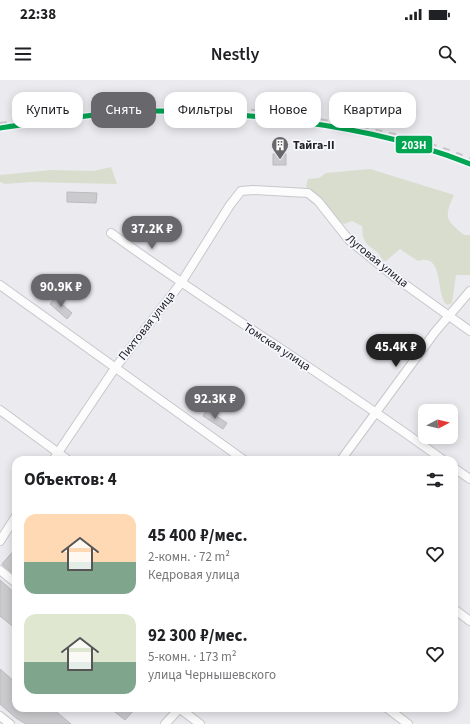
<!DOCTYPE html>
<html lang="ru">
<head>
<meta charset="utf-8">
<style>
	body { margin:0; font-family:"Source Sans 3",sans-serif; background:#f2f2f2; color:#202124; height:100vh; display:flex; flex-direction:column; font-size:15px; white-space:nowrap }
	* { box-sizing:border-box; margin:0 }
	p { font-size:13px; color:#757577 }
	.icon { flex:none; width:22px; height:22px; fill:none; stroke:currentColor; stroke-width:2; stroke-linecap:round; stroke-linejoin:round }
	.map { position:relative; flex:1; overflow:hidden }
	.side { position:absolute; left:12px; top:376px; width:446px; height:256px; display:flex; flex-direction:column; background:#fff; border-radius:12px; box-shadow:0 2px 10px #0003 }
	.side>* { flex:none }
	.guide { position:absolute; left:12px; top:12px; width:446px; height:36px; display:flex; gap:8px }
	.needle { width:26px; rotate:83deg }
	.fabs { position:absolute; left:418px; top:324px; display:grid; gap:8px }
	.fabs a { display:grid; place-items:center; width:40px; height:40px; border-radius:8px; background:#fff; box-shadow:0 2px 10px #0003; font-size:20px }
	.price { position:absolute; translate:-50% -34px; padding:0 9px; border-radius:14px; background:#68686c; color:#fff; font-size:13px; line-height:26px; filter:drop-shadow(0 1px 2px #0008) }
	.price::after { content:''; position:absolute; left:50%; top:24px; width:12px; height:9px; margin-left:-6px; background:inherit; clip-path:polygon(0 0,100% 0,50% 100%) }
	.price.current { background:#222; color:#fff }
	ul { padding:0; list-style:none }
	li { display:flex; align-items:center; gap:12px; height:100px; padding:0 12px }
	li span { display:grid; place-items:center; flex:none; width:112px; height:80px; border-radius:12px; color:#555 }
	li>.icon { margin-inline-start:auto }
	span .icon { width:48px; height:48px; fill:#fffc; stroke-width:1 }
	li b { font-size:17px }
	h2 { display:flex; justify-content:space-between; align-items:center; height:48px; padding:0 12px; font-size:17px }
	.tag { padding:0 14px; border-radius:12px; background:#fff; box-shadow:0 2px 10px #0003; font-size:14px; line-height:36px }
	.tag.current { background:#68686c; color:#fff }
	.status { display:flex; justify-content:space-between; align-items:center; height:28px; padding:0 20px; background:#fff; direction:ltr }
	.status svg { height:11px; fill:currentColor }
	header { display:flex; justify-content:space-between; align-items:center; height:52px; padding:0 12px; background:#fff; font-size:18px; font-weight:600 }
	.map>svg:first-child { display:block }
	.green { fill:#d9ddcd }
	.building { fill:#cbcbce; stroke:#bbbbbe }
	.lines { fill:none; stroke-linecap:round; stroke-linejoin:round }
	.minor-casing { stroke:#c7c7cb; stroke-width:10 }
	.minor { stroke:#fcfcfd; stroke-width:8 }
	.rail { stroke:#c7c7c8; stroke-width:2; stroke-dasharray:7 7; stroke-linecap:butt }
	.rail-1-casing { stroke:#f6f6ff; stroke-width:8 }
	.rail-1 { stroke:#00a651; stroke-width:5 }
	.labels { text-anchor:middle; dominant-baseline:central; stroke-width:3.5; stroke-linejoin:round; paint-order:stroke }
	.poi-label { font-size:12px; font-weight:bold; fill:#222225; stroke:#f6f6ff; text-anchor:start }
	.street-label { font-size:12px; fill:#222225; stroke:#f6f6ff }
	.line-badge { stroke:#f6f6ff; stroke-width:1.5 }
	.badge-label { font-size:11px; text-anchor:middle; font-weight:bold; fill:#fff }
</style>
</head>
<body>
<div class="status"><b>22:38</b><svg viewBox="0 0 49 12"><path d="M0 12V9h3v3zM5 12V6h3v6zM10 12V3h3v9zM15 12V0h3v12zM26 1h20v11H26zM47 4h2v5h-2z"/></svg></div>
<header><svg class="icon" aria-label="menu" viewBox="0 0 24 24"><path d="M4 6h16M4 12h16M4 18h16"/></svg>Nestly<svg class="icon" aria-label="search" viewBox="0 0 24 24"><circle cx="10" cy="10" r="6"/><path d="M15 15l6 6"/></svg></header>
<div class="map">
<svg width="470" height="644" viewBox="0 0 470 644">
	<rect width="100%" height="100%" fill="#eaeaef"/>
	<g class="green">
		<polygon points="111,87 117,104 30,102 5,104 0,102 0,95 51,90 94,91"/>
		<path d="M370,89L454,115C444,137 445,140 464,155H470V195H456L452,223L447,225C435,216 445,172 418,181L400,169L386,181L382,180C379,169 368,169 364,159C362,156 363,150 362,146L352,141L344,144L335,138L306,107L308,99L319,98L326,93Z"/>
	</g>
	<g class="building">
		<rect x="273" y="74" width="13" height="11"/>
		<polygon points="67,112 97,113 96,123 67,122"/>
		<polygon points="55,218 72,233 67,239 50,224"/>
		<polygon points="207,330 227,343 223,349 203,336"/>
		<polygon points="16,468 16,496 2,484"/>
		<polygon points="0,500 16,514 16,549 0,536"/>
		<polygon points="0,589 16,603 16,628 52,628 71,644 26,644 16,638 0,624"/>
		<polygon points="110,628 136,628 125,640"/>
	</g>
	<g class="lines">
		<defs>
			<g id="minor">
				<path d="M111,153C220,232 335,301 443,380"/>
				<polyline points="0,205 244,380"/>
				<polyline points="0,330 68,380"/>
				<polyline points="53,380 115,288 181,203 230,125 241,111 253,110 308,113 318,121 349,160 396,198 470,251"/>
				<polyline points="341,380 435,252 470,211"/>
				<polyline points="454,388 470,399"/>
				<polyline points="0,461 16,436"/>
				<polyline points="0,490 16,503"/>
				<polyline points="454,529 470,541"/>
				<polyline points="179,628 200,644"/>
				<polyline points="387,628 408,644"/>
				<polyline points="0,636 10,644"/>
				<polyline points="165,644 180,628"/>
			</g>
		</defs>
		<use href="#minor" class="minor-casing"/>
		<use href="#minor" class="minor"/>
		<path class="rail" d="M0,43C75,34 150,24 226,28C264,30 304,36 342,43C386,51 429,61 470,78"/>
		<defs>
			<path id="rail-1" d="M0,48C42,42 84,35 126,32C174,29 223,33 271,38C339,46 406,58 470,84"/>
		</defs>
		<use href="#rail-1" class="rail-1-casing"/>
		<use href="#rail-1" class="rail-1"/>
	</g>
	<defs>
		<symbol id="building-pin" viewBox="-11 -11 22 30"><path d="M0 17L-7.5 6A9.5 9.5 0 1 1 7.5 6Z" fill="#68686c" stroke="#f6f6ff"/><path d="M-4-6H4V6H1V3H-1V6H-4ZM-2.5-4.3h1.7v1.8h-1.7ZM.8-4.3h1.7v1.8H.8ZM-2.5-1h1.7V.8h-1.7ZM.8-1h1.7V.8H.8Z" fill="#fff"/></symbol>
	</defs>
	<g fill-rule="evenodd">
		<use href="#building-pin" x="270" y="55" width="20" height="27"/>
	</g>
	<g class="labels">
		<g class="poi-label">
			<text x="293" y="65">Тайга-II</text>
		</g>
		<g class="street-label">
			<text transform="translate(377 181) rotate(39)">Луговая улица</text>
			<text transform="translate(147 246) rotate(-52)">Пихтовая улица</text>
			<text transform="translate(277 267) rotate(33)">Томская улица</text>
		</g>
	</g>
	<rect class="line-badge" x="395" y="55" width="38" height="19" rx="4" fill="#00a651"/>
	<g class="badge-label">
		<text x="414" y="69">203Н</text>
	</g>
</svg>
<div class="fabs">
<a><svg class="needle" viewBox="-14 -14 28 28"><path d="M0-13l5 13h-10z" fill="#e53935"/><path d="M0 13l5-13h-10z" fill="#757577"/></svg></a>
</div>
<b class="price" style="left:152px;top:170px">37.2K ₽</b>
<b class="price" style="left:61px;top:228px">90.9K ₽</b>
<b class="price current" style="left:396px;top:288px">45.4K ₽</b>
<b class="price" style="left:215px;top:340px">92.3K ₽</b>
<div class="guide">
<a class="tag">Купить</a>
<a class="tag current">Снять</a>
<a class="tag">Фильтры</a>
<a class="tag">Новое</a>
<a class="tag">Квартира</a>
</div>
<section class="side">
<h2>Объектов: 4<svg class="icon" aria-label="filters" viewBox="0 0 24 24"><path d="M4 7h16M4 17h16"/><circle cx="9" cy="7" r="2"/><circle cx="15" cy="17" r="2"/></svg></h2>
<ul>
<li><span style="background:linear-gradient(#ffd9b3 60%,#7fa58c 0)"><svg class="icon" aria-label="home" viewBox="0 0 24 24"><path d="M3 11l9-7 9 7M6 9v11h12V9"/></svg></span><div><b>45 400 ₽/мес.</b><p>2-комн. · 72 m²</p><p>Кедровая улица</p></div><svg class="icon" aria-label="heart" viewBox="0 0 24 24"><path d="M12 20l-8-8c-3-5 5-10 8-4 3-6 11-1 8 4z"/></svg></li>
<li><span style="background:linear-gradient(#dfe7d0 60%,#7fa58c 0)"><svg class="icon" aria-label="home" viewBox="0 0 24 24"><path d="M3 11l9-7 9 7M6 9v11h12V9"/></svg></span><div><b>92 300 ₽/мес.</b><p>5-комн. · 173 m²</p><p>улица Чернышевского</p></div><svg class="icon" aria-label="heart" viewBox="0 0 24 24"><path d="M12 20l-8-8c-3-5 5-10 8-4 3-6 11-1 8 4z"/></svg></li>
</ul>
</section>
</div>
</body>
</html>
